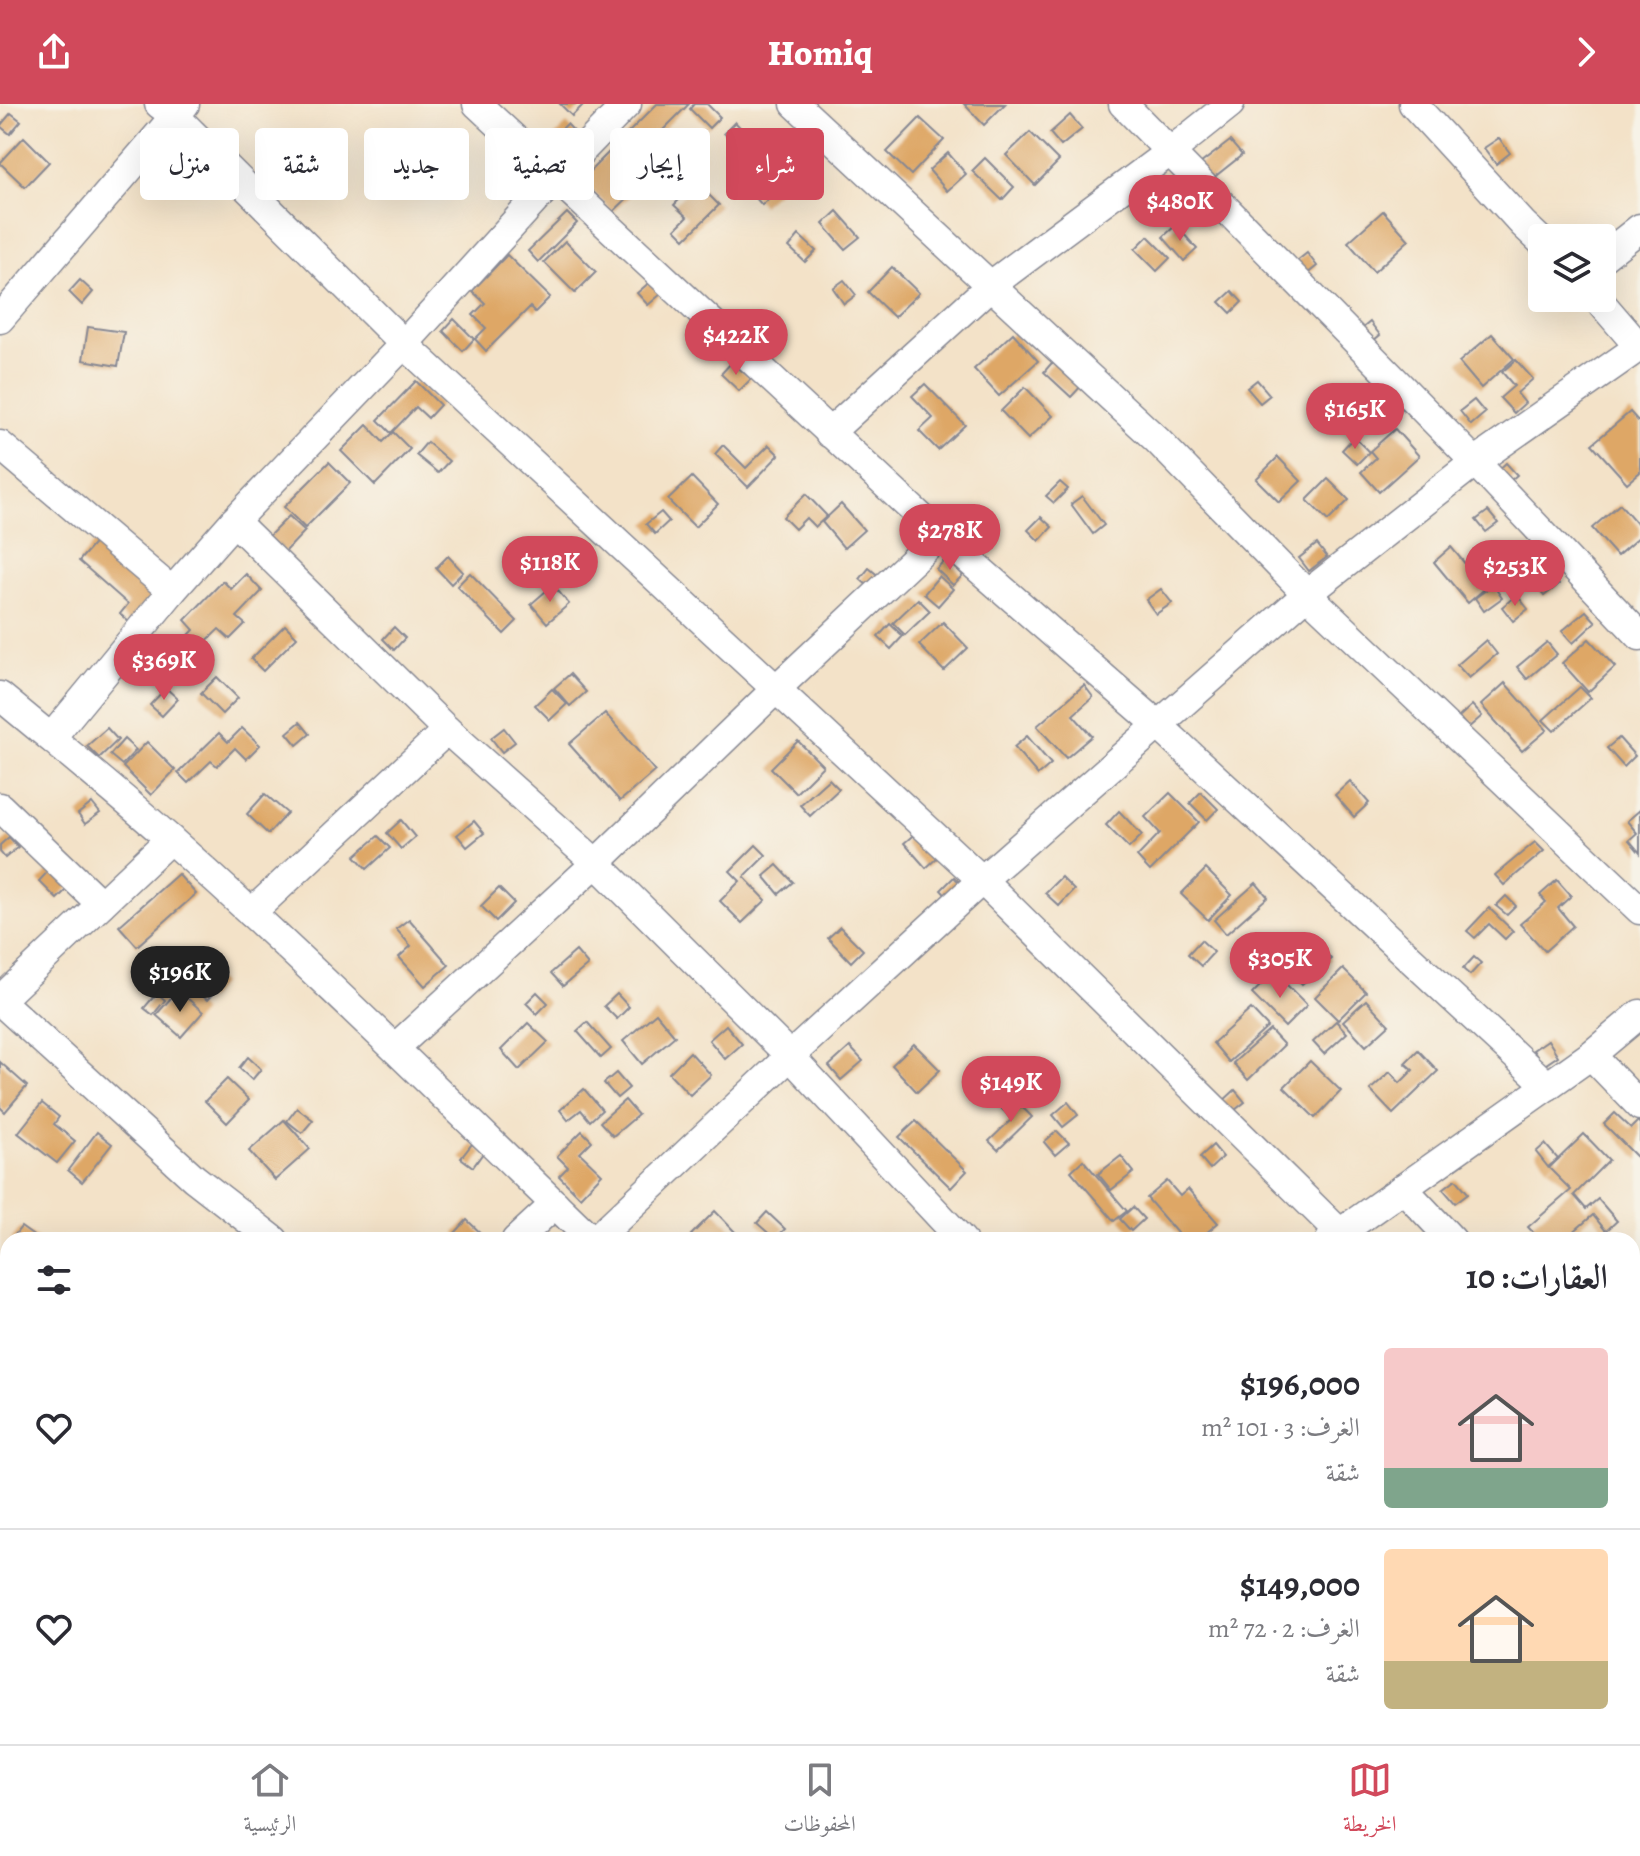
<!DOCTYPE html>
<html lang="ar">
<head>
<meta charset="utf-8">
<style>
	body { margin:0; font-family:Alegreya,Amiri,serif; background:#f2f2f3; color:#2b2b33; direction:rtl; height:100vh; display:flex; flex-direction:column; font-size:30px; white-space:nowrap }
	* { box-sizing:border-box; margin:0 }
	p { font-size:26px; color:#7c7c81 }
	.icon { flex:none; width:44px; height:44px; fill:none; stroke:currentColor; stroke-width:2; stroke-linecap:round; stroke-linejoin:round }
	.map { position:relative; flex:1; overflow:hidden; direction:ltr }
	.side { position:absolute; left:0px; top:1128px; width:1640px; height:512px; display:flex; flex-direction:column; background:#fff; border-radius:24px 24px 0 0; box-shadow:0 8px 32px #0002; direction:rtl }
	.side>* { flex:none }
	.guide { position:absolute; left:24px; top:24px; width:800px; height:72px; direction:rtl; display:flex; gap:16px }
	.fabs { position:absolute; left:1528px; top:120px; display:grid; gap:16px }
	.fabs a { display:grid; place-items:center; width:88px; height:88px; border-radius:8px; background:#fff; box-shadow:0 8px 32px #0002; font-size:40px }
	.price { position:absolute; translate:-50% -68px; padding:0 18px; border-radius:28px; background:#d1495b; color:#fff; font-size:26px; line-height:52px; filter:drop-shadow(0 2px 4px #0008) }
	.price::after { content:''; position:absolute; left:50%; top:48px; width:24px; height:18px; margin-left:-12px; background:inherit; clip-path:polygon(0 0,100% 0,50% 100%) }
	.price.selected { background:#222; color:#fff }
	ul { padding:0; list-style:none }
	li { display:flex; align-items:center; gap:24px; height:200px; padding:0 32px }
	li+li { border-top:2px solid #e1e1e2 }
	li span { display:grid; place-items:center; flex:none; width:224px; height:160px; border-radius:8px; color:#555 }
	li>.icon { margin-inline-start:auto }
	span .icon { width:96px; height:96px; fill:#fffc; stroke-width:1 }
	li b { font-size:34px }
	h2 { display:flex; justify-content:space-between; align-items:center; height:96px; padding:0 32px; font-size:34px }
	.tag { padding:0 28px; border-radius:8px; background:#fff; box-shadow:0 8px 32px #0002; font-size:28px; line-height:72px }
	.tag.selected { background:#d1495b; color:#fff }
	header { display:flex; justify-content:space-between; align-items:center; height:104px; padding:0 32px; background:#d1495b; color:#fff; font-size:36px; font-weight:800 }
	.tabs { display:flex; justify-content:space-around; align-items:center; height:112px; border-top:2px solid #e1e1e2; background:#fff; font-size:22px; color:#7c7c81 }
	.tabs a { display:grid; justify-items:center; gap:4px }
	.tabs .selected { color:#d1495b }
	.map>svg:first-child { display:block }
	.building { fill:#dea766 }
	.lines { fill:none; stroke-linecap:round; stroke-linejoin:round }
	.minor-casing { stroke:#878893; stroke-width:31 }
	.minor { stroke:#fff; stroke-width:28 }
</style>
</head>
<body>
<header><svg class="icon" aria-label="forward" viewBox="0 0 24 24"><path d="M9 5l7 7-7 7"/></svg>Homiq<svg class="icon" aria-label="share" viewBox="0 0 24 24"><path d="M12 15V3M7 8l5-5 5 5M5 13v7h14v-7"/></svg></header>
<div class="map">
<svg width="1640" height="1640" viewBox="0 0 1640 1640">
	<rect width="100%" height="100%" fill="#f7f3e8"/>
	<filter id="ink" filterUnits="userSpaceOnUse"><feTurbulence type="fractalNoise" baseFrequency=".0125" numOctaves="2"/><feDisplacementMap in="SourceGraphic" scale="16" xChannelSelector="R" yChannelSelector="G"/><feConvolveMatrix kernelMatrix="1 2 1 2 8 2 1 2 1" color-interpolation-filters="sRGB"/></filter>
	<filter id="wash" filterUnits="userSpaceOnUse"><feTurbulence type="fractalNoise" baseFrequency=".006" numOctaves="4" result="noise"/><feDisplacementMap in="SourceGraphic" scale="32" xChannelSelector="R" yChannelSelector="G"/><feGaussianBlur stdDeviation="1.8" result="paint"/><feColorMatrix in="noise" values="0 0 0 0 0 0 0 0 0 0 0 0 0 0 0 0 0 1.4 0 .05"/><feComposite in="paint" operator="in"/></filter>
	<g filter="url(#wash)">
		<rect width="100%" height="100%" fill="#f3e2c8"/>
		<g id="blocks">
			<g class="building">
				<polygon points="560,0 584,0 572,12"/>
				<polygon points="657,0 689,0 620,69 637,85 613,108 581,76"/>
				<polygon points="694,0 707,0 720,13 709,24 690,5"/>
				<polygon points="964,0 1005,0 984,21"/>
				<polygon points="11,9 21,17 10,30 0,22"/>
				<polygon points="1070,11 1082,25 1061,42 1050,29"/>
				<polygon points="920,14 944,36 911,71 887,48"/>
				<polygon points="735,18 758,42 746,53 724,29"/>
				<polygon points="567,20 584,38 555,66 538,48"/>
				<polygon points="1030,28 1059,57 1035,81 1006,51"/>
				<polygon points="24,33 49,58 25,83 0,59"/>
				<polygon points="1499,34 1510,49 1496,60 1484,44"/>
				<polygon points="1230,37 1242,51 1208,78 1196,63"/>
				<polygon points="691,46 702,56 690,70 679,60"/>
				<polygon points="761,47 788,78 762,101 735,70"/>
				<polygon points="948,49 966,70 947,87 929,66"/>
				<polygon points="985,54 1014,83 1002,96 972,67"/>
				<polygon points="696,78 719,101 685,135 675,125 687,113 674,101"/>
				<polygon points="837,107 860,133 845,145 823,120"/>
				<polygon points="1383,107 1409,136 1374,168 1348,138"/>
				<polygon points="567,109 577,119 538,158 528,147"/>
				<polygon points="1176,121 1197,145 1184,157 1163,133"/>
				<polygon points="799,131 816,147 805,158 789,143"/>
				<polygon points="1148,132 1170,154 1157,167 1135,145"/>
				<polygon points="565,137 596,168 575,189 544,158"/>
				<polygon points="1307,149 1317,162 1302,174 1292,161"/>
				<polygon points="507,151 550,193 535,208 530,203 486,247 475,235 486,224 473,211 485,199 472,187"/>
				<polygon points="892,163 919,189 894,213 868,188"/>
				<polygon points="80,176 93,188 82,201 69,188"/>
				<polygon points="844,176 856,191 844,200 833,184"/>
				<polygon points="650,178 661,190 648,201 637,189"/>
				<polygon points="1232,187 1242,198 1231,209 1220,198"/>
				<polygon points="454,215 474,235 463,247 443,227"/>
				<polygon points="1370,218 1380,231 1368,241 1358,228"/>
				<polygon points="88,223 124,228 118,262 83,256"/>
				<polygon points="1013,229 1038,257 999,292 974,265"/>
				<polygon points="1492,230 1514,255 1481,284 1459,258"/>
				<polygon points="1056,254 1083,280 1071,293 1044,268"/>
				<polygon points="1516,256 1533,275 1517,289 1525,299 1514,309 1500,294 1514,282 1502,268"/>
				<polygon points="732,258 751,275 739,287 721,270"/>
				<polygon points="1257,276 1270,291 1260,299 1247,284"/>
				<polygon points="416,277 440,301 428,314 416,303 391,329 378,316"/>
				<polygon points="925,280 965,321 938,346 919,327 933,314 912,292"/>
				<polygon points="1025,283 1053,312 1028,335 1001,307"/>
				<polygon points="1474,296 1485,309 1471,321 1460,307"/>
				<polygon points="1630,308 1640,319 1640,368 1627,379 1592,340"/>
				<polygon points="367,321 383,338 393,328 410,345 375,381 341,347"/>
				<polygon points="1395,325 1419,352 1379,388 1361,368 1376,354 1370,347"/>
				<polygon points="1354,333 1369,348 1357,360 1342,346"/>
				<polygon points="427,338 449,357 438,369 416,351"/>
				<polygon points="723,341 746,364 769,341 779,351 748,383 715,350"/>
				<polygon points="1278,353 1301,377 1279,398 1256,375"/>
				<polygon points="329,358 350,379 305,424 284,403"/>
				<polygon points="1506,359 1517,371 1504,382 1494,370"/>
				<polygon points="692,373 718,400 695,423 668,396"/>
				<polygon points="1328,375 1349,396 1328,417 1307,396"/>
				<polygon points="1060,378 1068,385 1054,399 1046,392"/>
				<polygon points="806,390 827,412 815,423 806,414 795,425 783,413"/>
				<polygon points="1082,392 1104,421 1093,430 1071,400"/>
				<polygon points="841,400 864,426 844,444 822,418"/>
				<polygon points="1620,400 1640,423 1640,432 1617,452 1592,424"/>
				<polygon points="1488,407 1498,419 1486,428 1476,416"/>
				<polygon points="661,408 669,417 655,430 646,420"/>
				<polygon points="289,412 305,427 284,449 268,433"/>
				<polygon points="1041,413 1052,423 1039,437 1028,426"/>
				<polygon points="98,435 159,489 131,520 120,510 128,500 79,457"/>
				<polygon points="1317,440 1327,453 1309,467 1299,454"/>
				<polygon points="1451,443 1477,474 1491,462 1500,472 1468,499 1434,458"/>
				<polygon points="448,452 463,468 451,480 436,464"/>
				<polygon points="946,455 963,471 953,481 936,465"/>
				<polygon points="869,464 882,475 873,486 860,475"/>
				<polygon points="470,469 517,517 504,530 457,482"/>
				<polygon points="246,470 262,487 237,513 245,520 230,535 219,525 196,547 185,535 194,526 185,516 223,477 231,485"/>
				<polygon points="1551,470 1559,480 1544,492 1536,482"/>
				<polygon points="939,472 953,485 938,502 924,490"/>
				<polygon points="553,481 569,500 547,519 531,500"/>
				<polygon points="1493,481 1502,494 1484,507 1475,494"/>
				<polygon points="1161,485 1172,499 1156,510 1146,496"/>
				<polygon points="1517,491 1528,505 1513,517 1502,503"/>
				<polygon points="918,495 930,507 905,531 893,519"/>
				<polygon points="1586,507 1596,518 1573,539 1562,527"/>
				<polygon points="943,518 968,544 944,567 919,541"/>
				<polygon points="890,520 903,532 891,545 878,533"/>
				<polygon points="285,521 297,533 263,567 251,555"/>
				<polygon points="394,523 405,534 394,546 383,535"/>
				<polygon points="1589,535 1615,563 1588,588 1562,559"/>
				<polygon points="1486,536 1497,550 1469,574 1457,561"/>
				<polygon points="1547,538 1557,550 1527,575 1517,563"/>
				<polygon points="570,570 586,588 570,602 554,584"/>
				<polygon points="217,573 238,594 222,610 201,589"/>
				<polygon points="1505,579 1547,626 1522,647 1481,601"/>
				<polygon points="1084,581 1093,593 1073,611 1092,632 1066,654 1037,622"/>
				<polygon points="1580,583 1591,594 1554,627 1543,616"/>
				<polygon points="166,584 178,595 162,612 150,601"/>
				<polygon points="552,585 567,600 550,616 535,601"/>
				<polygon points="1472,601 1482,612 1468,624 1459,613"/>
				<polygon points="605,609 655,667 620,697 569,640"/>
				<polygon points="300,618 310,630 297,641 287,629"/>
				<polygon points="107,624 118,636 99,654 87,642"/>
				<polygon points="242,624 260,641 246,655 235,644 217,662 211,657 188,679 178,669 219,629 228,638"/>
				<polygon points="504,624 515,638 502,648 491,634"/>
				<polygon points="1027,632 1051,660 1038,671 1014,643"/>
				<polygon points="1619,634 1635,652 1624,663 1607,644"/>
				<polygon points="124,635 136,646 122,661 110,651"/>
				<polygon points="798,637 823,662 796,689 771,664"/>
				<polygon points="147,638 175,666 151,691 123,663"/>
				<polygon points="829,675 839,685 810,712 800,701"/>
				<polygon points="1350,677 1369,699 1354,713 1335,691"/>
				<polygon points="1201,688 1218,705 1207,716 1190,699"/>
				<polygon points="1170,689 1199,718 1150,767 1137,753 1160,729 1145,713"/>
				<polygon points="265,690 287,709 268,730 247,710"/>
				<polygon points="92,699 100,709 85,720 78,710"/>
				<polygon points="1640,706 1640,749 1629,736 1637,729 1627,717"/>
				<polygon points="1119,707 1142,731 1129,744 1106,721"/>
				<polygon points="401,716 415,733 401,745 387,729"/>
				<polygon points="474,717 484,729 467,743 457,731"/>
				<polygon points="917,728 938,753 926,764 904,739"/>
				<polygon points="378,732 390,744 367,765 355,752"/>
				<polygon points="9,733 18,743 5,754 0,748 0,741"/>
				<polygon points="1535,738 1544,747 1504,781 1495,771"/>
				<polygon points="756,741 766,751 744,773 766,796 742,819 720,797 740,777 730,767"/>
				<polygon points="777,761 793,778 779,790 764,772"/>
				<polygon points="52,763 70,782 57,795 39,777"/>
				<polygon points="1206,765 1232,791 1208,816 1181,790"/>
				<polygon points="178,770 196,790 137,842 119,822"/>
				<polygon points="954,773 966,785 953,799 941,786"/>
				<polygon points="1061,773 1074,786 1059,802 1045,789"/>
				<polygon points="1557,776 1571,792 1558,804 1573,822 1545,847 1520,820 1546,798 1540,791"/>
				<polygon points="1256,779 1268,793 1226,830 1214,816"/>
				<polygon points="499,784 514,799 496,817 481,802"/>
				<polygon points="1506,792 1516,802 1507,811 1496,802"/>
				<polygon points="1489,804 1513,827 1505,835 1489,820 1475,834 1467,827"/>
				<polygon points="409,815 449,861 425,882 399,853 411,842 396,825"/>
				<polygon points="840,823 863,846 851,858 828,834"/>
				<polygon points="1311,832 1331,855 1302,880 1283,858"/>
				<polygon points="1201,836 1214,848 1201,862 1188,850"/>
				<polygon points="576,847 588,861 563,882 551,869"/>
				<polygon points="1474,853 1481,859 1470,871 1463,865"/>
				<polygon points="1343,865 1366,888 1338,916 1315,893"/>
				<polygon points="1274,868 1307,901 1285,923 1252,890"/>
				<polygon points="210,870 221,880 207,896 196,886"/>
				<polygon points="178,886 203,908 181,933 156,911"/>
				<polygon points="537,888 548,899 537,910 526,899"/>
				<polygon points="157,889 165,896 153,911 144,904"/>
				<polygon points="617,890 629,903 617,915 604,902"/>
				<polygon points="1366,896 1389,921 1366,942 1343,917"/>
				<polygon points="1251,905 1268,923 1229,958 1213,939"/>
				<polygon points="656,909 675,932 642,960 623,937"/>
				<polygon points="1336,917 1347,929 1324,950 1313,938"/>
				<polygon points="587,918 611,945 601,954 577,927"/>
				<polygon points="528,919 548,938 519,966 501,946"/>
				<polygon points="726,921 742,940 725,955 709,936"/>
				<polygon points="1270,926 1284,941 1248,976 1233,959"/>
				<polygon points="1548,936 1558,952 1543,962 1533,946"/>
				<polygon points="914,940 940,966 917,988 892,961"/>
				<polygon points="850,943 863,957 841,976 829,962"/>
				<polygon points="1418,946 1438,967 1393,1010 1370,986 1390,968 1400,979 1413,966 1405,959"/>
				<polygon points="690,948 711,971 690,991 669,969"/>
				<polygon points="248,953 261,965 252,976 239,964"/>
				<polygon points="1310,957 1341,987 1315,1014 1284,983"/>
				<polygon points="0,958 27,982 5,1008 0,1003"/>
				<polygon points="616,969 629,984 617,994 604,979"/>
				<polygon points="227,975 249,996 227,1019 205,997"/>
				<polygon points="584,985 602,1006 590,1017 581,1006 568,1016 560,1006"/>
				<polygon points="1235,986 1245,998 1231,1009 1222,998"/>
				<polygon points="1013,994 1032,1013 998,1046 989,1037 1012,1015 1002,1005"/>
				<polygon points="625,996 638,1011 613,1032 600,1018"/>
				<polygon points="1068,998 1078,1011 1063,1023 1053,1011"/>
				<polygon points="42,999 59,1013 54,1020 75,1037 57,1059 18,1029"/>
				<polygon points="297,1004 313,1016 302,1029 287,1017"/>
				<polygon points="1615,1009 1631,1024 1638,1017 1640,1020 1640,1056 1604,1020"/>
				<polygon points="284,1016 310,1045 275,1076 249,1047"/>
				<polygon points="916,1017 967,1067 951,1084 899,1033"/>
				<polygon points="582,1027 592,1037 580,1049 602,1070 580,1093 559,1072 568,1063 557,1052"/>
				<polygon points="1057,1027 1069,1039 1055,1051 1044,1038"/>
				<polygon points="97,1028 112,1040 82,1078 68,1066"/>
				<polygon points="1584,1030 1609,1056 1574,1091 1586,1105 1598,1095 1617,1117 1606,1127 1593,1111 1564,1136 1540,1136 1528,1123 1571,1086 1549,1064"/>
				<polygon points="472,1040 483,1049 473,1063 461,1054"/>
				<polygon points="1545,1040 1558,1055 1548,1063 1536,1048"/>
				<polygon points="1213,1041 1223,1053 1210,1065 1200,1053"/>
				<polygon points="1121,1052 1134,1068 1111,1086 1098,1070"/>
				<polygon points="1083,1056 1127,1107 1114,1117 1071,1067"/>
				<polygon points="1456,1075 1468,1089 1455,1099 1443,1085"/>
				<polygon points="1167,1077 1180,1092 1188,1085 1218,1119 1198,1136 1183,1136 1147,1094"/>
				<polygon points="1133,1103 1144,1115 1131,1127 1120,1115"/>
				<polygon points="715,1107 736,1129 729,1136 696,1136 691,1131"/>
				<polygon points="767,1108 785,1125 775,1135 757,1119"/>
				<polygon points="467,1116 488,1136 463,1136 455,1129"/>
				<polygon points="21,1123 39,1136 11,1136"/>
				<polygon points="1632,1153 1640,1162 1640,1187 1636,1190 1640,1194 1640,1201 1632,1209"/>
				<polygon points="1632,1360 1640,1369 1640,1392 1632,1399"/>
				<polygon points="4,1486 8,1490 8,1504 0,1511 0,1489"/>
				<polygon points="8,1562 8,1606 0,1596 0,1569"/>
				<polygon points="1635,1605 1640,1610 1640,1626 1637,1629 1632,1623 1632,1608"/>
				<polygon points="130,1632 172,1632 177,1638 174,1640 137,1640"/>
				<polygon points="1091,1632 1099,1632 1104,1640 1079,1640"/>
				<polygon points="1504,1632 1523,1632 1529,1639 1494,1640"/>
			</g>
		</g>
	</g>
	<g filter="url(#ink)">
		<use href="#blocks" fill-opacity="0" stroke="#878893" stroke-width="2"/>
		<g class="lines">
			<defs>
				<g id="minor">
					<polyline points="159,0 175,12 404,240 982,776 1340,1129"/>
					<polyline points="477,0 940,431 1157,620 1548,982"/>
					<polyline points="795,0 1157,336 1307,490 1640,806"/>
					<polyline points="1123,0 1475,358 1640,532"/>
					<polyline points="1413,0 1523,120 1542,138"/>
					<polyline points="1602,154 1640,124"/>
					<polyline points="1597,194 1640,244"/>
					<polyline points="0,215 185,0"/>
					<polyline points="829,329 991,181 1171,47 1230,0"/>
					<polyline points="0,341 172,487"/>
					<polyline points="234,417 447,626 596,759 790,952 962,1136"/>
					<polyline points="0,592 51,634"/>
					<polyline points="0,703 101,800"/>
					<polyline points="251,809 447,626"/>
					<polyline points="0,896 170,735"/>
					<polyline points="0,897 194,1074 274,1136"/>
					<polyline points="395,944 596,759 776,585 940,431"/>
					<polyline points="1591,951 1640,1002"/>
					<polyline points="1403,1084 1452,1136"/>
					<polyline points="516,1136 555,1100"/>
					<path d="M592,1136C453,1002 316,865 171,736C132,701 91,668 51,634L172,487L234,417L404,240L556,73L627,0"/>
					<polyline points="595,1136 790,952 982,776 1307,490 1475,358 1639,243"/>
					<polyline points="1330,1136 1591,951 1640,910"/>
					<polyline points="1632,1325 1640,1333"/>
					<polyline points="0,1366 8,1374"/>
					<polyline points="1632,1449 1640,1443"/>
					<polyline points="259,1632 267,1640"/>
					<polyline points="467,1632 473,1640"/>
					<polyline points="654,1632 661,1640"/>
					<polyline points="966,1632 973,1640"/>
					<polyline points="1279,1632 1286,1640"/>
					<polyline points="1596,1632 1603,1640"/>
					<polyline points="59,1640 68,1632"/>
					<polyline points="621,1640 632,1632"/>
					<polyline points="1370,1640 1381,1632"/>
				</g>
			</defs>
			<use href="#minor" class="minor-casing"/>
			<use href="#minor" class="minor"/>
		</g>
	</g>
</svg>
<div class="fabs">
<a><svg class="icon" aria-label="layers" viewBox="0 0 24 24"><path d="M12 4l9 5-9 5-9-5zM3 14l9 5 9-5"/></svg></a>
</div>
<b class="price" style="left:1180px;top:139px">$480K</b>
<b class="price" style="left:736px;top:273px">$422K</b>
<b class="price" style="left:1355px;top:347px">$165K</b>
<b class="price" style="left:950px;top:468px">$278K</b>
<b class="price" style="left:550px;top:500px">$118K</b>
<b class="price" style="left:1515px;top:504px">$253K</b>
<b class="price" style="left:164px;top:598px">$369K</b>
<b class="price" style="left:1280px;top:896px">$305K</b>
<b class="price selected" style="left:180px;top:910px">$196K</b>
<b class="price" style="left:1011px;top:1020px">$149K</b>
<div class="guide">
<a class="tag selected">شراء</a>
<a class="tag">إيجار</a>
<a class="tag">تصفية</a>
<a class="tag">جديد</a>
<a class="tag">شقة</a>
<a class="tag">منزل</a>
</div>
<section class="side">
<h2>العقارات: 10<svg class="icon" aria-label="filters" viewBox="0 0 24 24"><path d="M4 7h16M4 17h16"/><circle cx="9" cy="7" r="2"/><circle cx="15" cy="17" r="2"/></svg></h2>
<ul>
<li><span style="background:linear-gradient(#f6c9c9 75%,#7fa58c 0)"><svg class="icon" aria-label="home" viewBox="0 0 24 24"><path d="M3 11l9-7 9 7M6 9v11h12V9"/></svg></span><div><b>$196,000</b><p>الغرف: 3 · 101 m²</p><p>شقة</p></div><svg class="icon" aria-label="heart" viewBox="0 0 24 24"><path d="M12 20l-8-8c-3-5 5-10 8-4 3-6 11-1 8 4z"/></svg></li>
<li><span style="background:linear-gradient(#ffd9b3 70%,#c2b280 0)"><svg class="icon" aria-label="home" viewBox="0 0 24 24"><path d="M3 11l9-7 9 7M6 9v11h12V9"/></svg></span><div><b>$149,000</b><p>الغرف: 2 · 72 m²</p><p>شقة</p></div><svg class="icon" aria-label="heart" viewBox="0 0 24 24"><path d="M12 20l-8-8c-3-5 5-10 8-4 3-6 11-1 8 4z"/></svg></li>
</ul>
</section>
</div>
<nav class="tabs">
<a class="selected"><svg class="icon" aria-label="map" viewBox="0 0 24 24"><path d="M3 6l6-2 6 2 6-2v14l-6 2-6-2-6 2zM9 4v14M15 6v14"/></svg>الخريطة</a>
<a><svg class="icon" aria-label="saved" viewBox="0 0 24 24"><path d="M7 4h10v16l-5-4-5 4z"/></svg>المحفوظات</a>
<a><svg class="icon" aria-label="home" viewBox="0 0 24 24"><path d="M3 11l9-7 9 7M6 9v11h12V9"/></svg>الرئيسية</a>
</nav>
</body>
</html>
